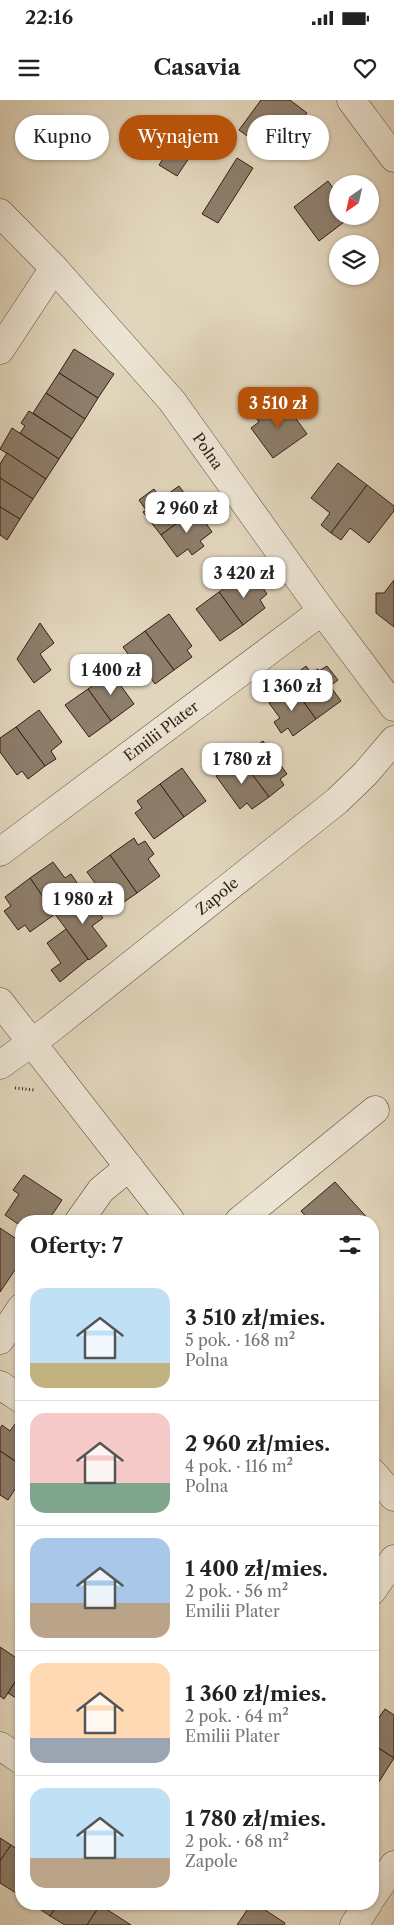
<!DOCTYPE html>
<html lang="pl">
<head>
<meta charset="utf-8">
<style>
	body { margin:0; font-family:"Libre Caslon Text",serif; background:#f2f2f2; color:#222; height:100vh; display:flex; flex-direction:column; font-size:19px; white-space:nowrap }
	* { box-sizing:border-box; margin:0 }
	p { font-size:16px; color:#767676 }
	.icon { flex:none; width:28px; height:28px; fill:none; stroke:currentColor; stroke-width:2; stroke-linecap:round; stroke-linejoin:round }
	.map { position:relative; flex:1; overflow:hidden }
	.side { position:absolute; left:15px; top:1115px; width:364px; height:695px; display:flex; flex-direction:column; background:#fff; border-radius:20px; box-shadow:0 1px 4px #0004 }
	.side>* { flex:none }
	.banner { position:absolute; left:15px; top:15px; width:365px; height:45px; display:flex; gap:10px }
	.needle { width:32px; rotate:214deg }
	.controls { position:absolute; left:329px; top:75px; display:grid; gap:10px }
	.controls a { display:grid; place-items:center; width:50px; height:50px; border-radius:50%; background:#fff; box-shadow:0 1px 4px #0004; font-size:25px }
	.price { position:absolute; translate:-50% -42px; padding:0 11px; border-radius:10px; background:#fff; color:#222; font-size:16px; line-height:32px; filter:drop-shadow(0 1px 2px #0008) }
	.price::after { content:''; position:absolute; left:50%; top:30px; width:15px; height:11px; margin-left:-8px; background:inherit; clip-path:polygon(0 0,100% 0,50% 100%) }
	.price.on { background:#b45309; color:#fff }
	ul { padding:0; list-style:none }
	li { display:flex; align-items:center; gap:15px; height:125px; padding:0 15px }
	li+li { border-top:1px solid #e0e0e0 }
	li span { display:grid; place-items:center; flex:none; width:140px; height:100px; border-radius:15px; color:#555 }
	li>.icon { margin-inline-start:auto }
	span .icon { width:60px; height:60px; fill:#fffc; stroke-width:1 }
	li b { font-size:21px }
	h2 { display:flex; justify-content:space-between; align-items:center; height:60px; padding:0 15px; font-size:21px }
	.pill { padding:0 18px; border-radius:22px; background:#fff; box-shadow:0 1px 4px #0004; font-size:18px; line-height:45px }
	.pill.on { background:#b45309; color:#fff }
	.status { display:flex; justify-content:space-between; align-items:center; height:35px; padding:0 25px; background:#fff; direction:ltr }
	.status svg { height:14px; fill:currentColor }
	header { display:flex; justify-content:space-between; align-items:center; height:65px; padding:0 15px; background:#fff; font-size:22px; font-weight:800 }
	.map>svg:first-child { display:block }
	.building { fill:#8d7d6b; stroke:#331e15 }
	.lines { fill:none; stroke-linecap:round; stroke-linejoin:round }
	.minor-casing { stroke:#5e4c3e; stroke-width:29 }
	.path { stroke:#331e15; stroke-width:3; stroke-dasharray:1 2.5; stroke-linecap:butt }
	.minor { stroke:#ece4d3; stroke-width:28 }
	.labels { text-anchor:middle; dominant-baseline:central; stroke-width:4; stroke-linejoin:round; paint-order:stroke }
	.street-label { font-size:15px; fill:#331e15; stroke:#ece4d3 }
</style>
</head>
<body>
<div class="status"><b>22:16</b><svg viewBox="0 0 49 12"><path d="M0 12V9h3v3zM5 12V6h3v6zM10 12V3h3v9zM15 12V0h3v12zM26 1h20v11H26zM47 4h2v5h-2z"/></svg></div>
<header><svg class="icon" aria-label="menu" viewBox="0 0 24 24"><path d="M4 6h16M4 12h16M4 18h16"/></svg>Casavia<svg class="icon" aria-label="heart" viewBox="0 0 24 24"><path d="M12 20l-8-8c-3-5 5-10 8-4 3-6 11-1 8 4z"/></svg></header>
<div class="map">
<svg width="394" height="1825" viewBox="0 0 394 1825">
	<rect width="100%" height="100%" fill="#e1d5bb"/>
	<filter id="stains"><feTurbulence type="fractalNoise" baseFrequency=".004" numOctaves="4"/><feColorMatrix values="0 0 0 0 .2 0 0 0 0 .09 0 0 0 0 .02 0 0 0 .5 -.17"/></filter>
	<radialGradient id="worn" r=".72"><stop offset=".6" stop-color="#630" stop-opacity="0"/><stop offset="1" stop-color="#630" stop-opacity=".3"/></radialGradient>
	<g class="building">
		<polygon points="261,0 290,0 307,13 283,45 280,43 272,54 239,30"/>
		<polygon points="185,25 203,37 177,76 159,65"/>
		<polygon points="237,58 253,68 218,123 202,114"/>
		<polygon points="328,81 338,95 338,116 352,116 319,141 294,107"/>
		<polygon points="74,249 114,274 98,298 59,273"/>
		<polygon points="59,273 98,298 85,319 46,293"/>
		<polygon points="46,293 85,319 72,339 33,313"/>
		<polygon points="284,302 307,334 273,358 251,328 259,322 254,315 264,308 268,314"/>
		<polygon points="29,311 72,339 59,359 20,333 25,326 21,323"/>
		<polygon points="12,328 59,359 46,379 0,349"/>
		<polygon points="7,353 46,379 33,399 0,378 0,364"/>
		<polygon points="338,363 367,385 331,433 321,425 330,413 311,398"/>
		<polygon points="0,378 33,399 20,419 0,407"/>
		<polygon points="367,385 394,406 394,411 369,443 350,428 341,440 331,433"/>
		<polygon points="179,386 196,409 161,435 143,412 146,410 139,400 154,389 161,399"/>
		<polygon points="0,407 20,419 7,440 0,435"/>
		<polygon points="196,409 212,432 200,441 204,446 192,455 188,449 177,457 161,435"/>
		<polygon points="242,475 249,485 257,479 267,494 260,500 265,508 243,525 219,492"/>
		<polygon points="394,480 394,527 376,513 376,493 384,493"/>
		<polygon points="219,492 243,525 220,541 196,509"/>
		<polygon points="169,514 192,546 187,550 192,557 174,570 145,531"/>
		<polygon points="40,523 54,543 40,554 51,570 34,583 17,559"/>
		<polygon points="145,531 174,570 155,584 150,577 147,580 123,547"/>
		<polygon points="306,566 311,573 318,569 319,571 327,566 338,580 330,586 341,601 316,619 288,580"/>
		<polygon points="111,572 134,604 111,621 88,589"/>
		<polygon points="292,586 316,619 293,636 288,628 281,633 274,622 280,618 269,603"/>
		<polygon points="88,589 111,621 89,637 65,605"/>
		<polygon points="39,610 62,642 51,651 56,659 45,666 16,627"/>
		<polygon points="16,627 45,666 28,679 22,671 17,675 0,652 0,638"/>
		<polygon points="263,641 287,674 280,679 284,685 269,697 240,658"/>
		<polygon points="240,658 269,697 252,709 247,703 240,709 216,676"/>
		<polygon points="182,668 206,701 184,717 160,684"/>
		<polygon points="160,684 184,717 154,739 135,713 142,708 137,701"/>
		<polygon points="134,738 138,745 145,741 154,754 148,759 160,776 137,793 110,755"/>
		<polygon points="110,755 137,793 114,809 87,772"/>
		<polygon points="53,762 65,778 71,774 84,793 55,814 30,778"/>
		<polygon points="30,778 55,814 30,832 25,825 18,830 4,811 11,806 5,797"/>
		<polygon points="84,793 103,818 92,826 107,846 89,860 55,814"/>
		<polygon points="66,829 88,859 60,882 51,870 61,863 47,843"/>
		<polygon points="24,1075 62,1100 48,1121 21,1121 21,1126 5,1115 19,1094 13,1090"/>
		<polygon points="335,1082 370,1121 310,1121 301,1111"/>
		<polygon points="0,1128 21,1142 21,1161 0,1192"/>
		<polygon points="18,1320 21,1322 21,1365 0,1351 0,1329 2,1325 10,1331"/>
		<polygon points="0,1351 21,1365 21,1380 8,1400 0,1395"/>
		<polygon points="0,1547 21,1561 21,1573 4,1599 0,1596"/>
		<polygon points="21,1573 21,1601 8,1593"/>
		<polygon points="385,1609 394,1615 394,1658 372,1644 372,1627"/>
		<polygon points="372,1644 394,1658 375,1688 372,1687"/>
		<polygon points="0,1738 11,1745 0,1761"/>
		<polygon points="11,1745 21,1752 21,1796 0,1783 0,1761"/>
		<polygon points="32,1804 58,1804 50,1816"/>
		<polygon points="58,1804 99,1804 100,1805 87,1825 65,1825 50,1816"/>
		<polygon points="251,1804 256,1804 285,1823 284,1825 237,1825"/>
		<polygon points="100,1805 131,1825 87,1825"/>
	</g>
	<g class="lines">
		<defs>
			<g id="minor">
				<polyline points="351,0 394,58"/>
				<polyline points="0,113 54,168 172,301 322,511 394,607"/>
				<polyline points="0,250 54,168"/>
				<polyline points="0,752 322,511"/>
				<polyline points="0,902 171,1121"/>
				<polyline points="0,965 49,930 337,701 365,674 394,640"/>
				<polyline points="79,1121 101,1090 129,1067"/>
				<polyline points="239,1121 375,1010"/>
				<polyline points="0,1240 21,1208"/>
				<polyline points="0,1285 21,1299"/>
				<polyline points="372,1372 394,1397"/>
				<polyline points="372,1491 394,1459"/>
				<polyline points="0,1646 21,1660"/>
				<polyline points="372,1797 394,1765"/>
				<polyline points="354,1825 368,1804"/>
			</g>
		</defs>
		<use href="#minor" class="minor-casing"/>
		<polyline class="path" points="15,988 34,990"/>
		<use href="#minor" class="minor"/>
	</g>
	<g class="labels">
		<g class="street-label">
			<text transform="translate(208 351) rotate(55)">Polna</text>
			<text transform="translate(161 631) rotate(-37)">Emilii Plater</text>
			<text transform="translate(217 796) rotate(-39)">Zapole</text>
		</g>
	</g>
	<rect width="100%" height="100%" filter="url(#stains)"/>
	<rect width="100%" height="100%" fill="url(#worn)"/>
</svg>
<div class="controls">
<a><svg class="needle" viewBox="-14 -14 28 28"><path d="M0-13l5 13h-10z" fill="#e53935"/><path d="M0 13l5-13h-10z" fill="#767676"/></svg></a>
<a><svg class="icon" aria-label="layers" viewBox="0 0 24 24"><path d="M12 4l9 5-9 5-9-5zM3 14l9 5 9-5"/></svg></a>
</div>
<b class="price on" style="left:278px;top:329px">3 510 zł</b>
<b class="price" style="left:187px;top:434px">2 960 zł</b>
<b class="price" style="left:244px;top:499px">3 420 zł</b>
<b class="price" style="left:111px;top:596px">1 400 zł</b>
<b class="price" style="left:292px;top:612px">1 360 zł</b>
<b class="price" style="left:242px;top:685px">1 780 zł</b>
<b class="price" style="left:83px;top:825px">1 980 zł</b>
<div class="banner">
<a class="pill">Kupno</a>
<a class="pill on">Wynajem</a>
<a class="pill">Filtry</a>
</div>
<section class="side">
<h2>Oferty: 7<svg class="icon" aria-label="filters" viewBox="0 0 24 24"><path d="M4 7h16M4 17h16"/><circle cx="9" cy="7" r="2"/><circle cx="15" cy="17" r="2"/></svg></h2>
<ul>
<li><span style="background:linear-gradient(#bfe0f5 75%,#c2b280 0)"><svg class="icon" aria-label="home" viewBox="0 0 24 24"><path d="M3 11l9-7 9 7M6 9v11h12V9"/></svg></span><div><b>3 510 zł/mies.</b><p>5 pok. · 168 m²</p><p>Polna</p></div></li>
<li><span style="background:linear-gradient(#f6c9c9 70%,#7fa58c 0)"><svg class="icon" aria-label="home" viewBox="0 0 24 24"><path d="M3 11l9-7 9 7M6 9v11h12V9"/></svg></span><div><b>2 960 zł/mies.</b><p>4 pok. · 116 m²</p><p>Polna</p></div></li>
<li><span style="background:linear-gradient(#a9c7e8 65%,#b9a48a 0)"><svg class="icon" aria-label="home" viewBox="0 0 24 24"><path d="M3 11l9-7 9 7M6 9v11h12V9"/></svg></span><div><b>1 400 zł/mies.</b><p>2 pok. · 56 m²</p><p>Emilii Plater</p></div></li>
<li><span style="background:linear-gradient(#ffd9b3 75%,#9aa5b1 0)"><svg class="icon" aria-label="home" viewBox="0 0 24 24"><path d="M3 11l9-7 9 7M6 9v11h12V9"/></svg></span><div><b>1 360 zł/mies.</b><p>2 pok. · 64 m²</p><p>Emilii Plater</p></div></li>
<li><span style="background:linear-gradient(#bfe0f5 70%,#b9a48a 0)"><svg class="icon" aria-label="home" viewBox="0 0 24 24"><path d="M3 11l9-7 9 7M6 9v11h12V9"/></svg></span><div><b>1 780 zł/mies.</b><p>2 pok. · 68 m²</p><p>Zapole</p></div></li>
</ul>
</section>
</div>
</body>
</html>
